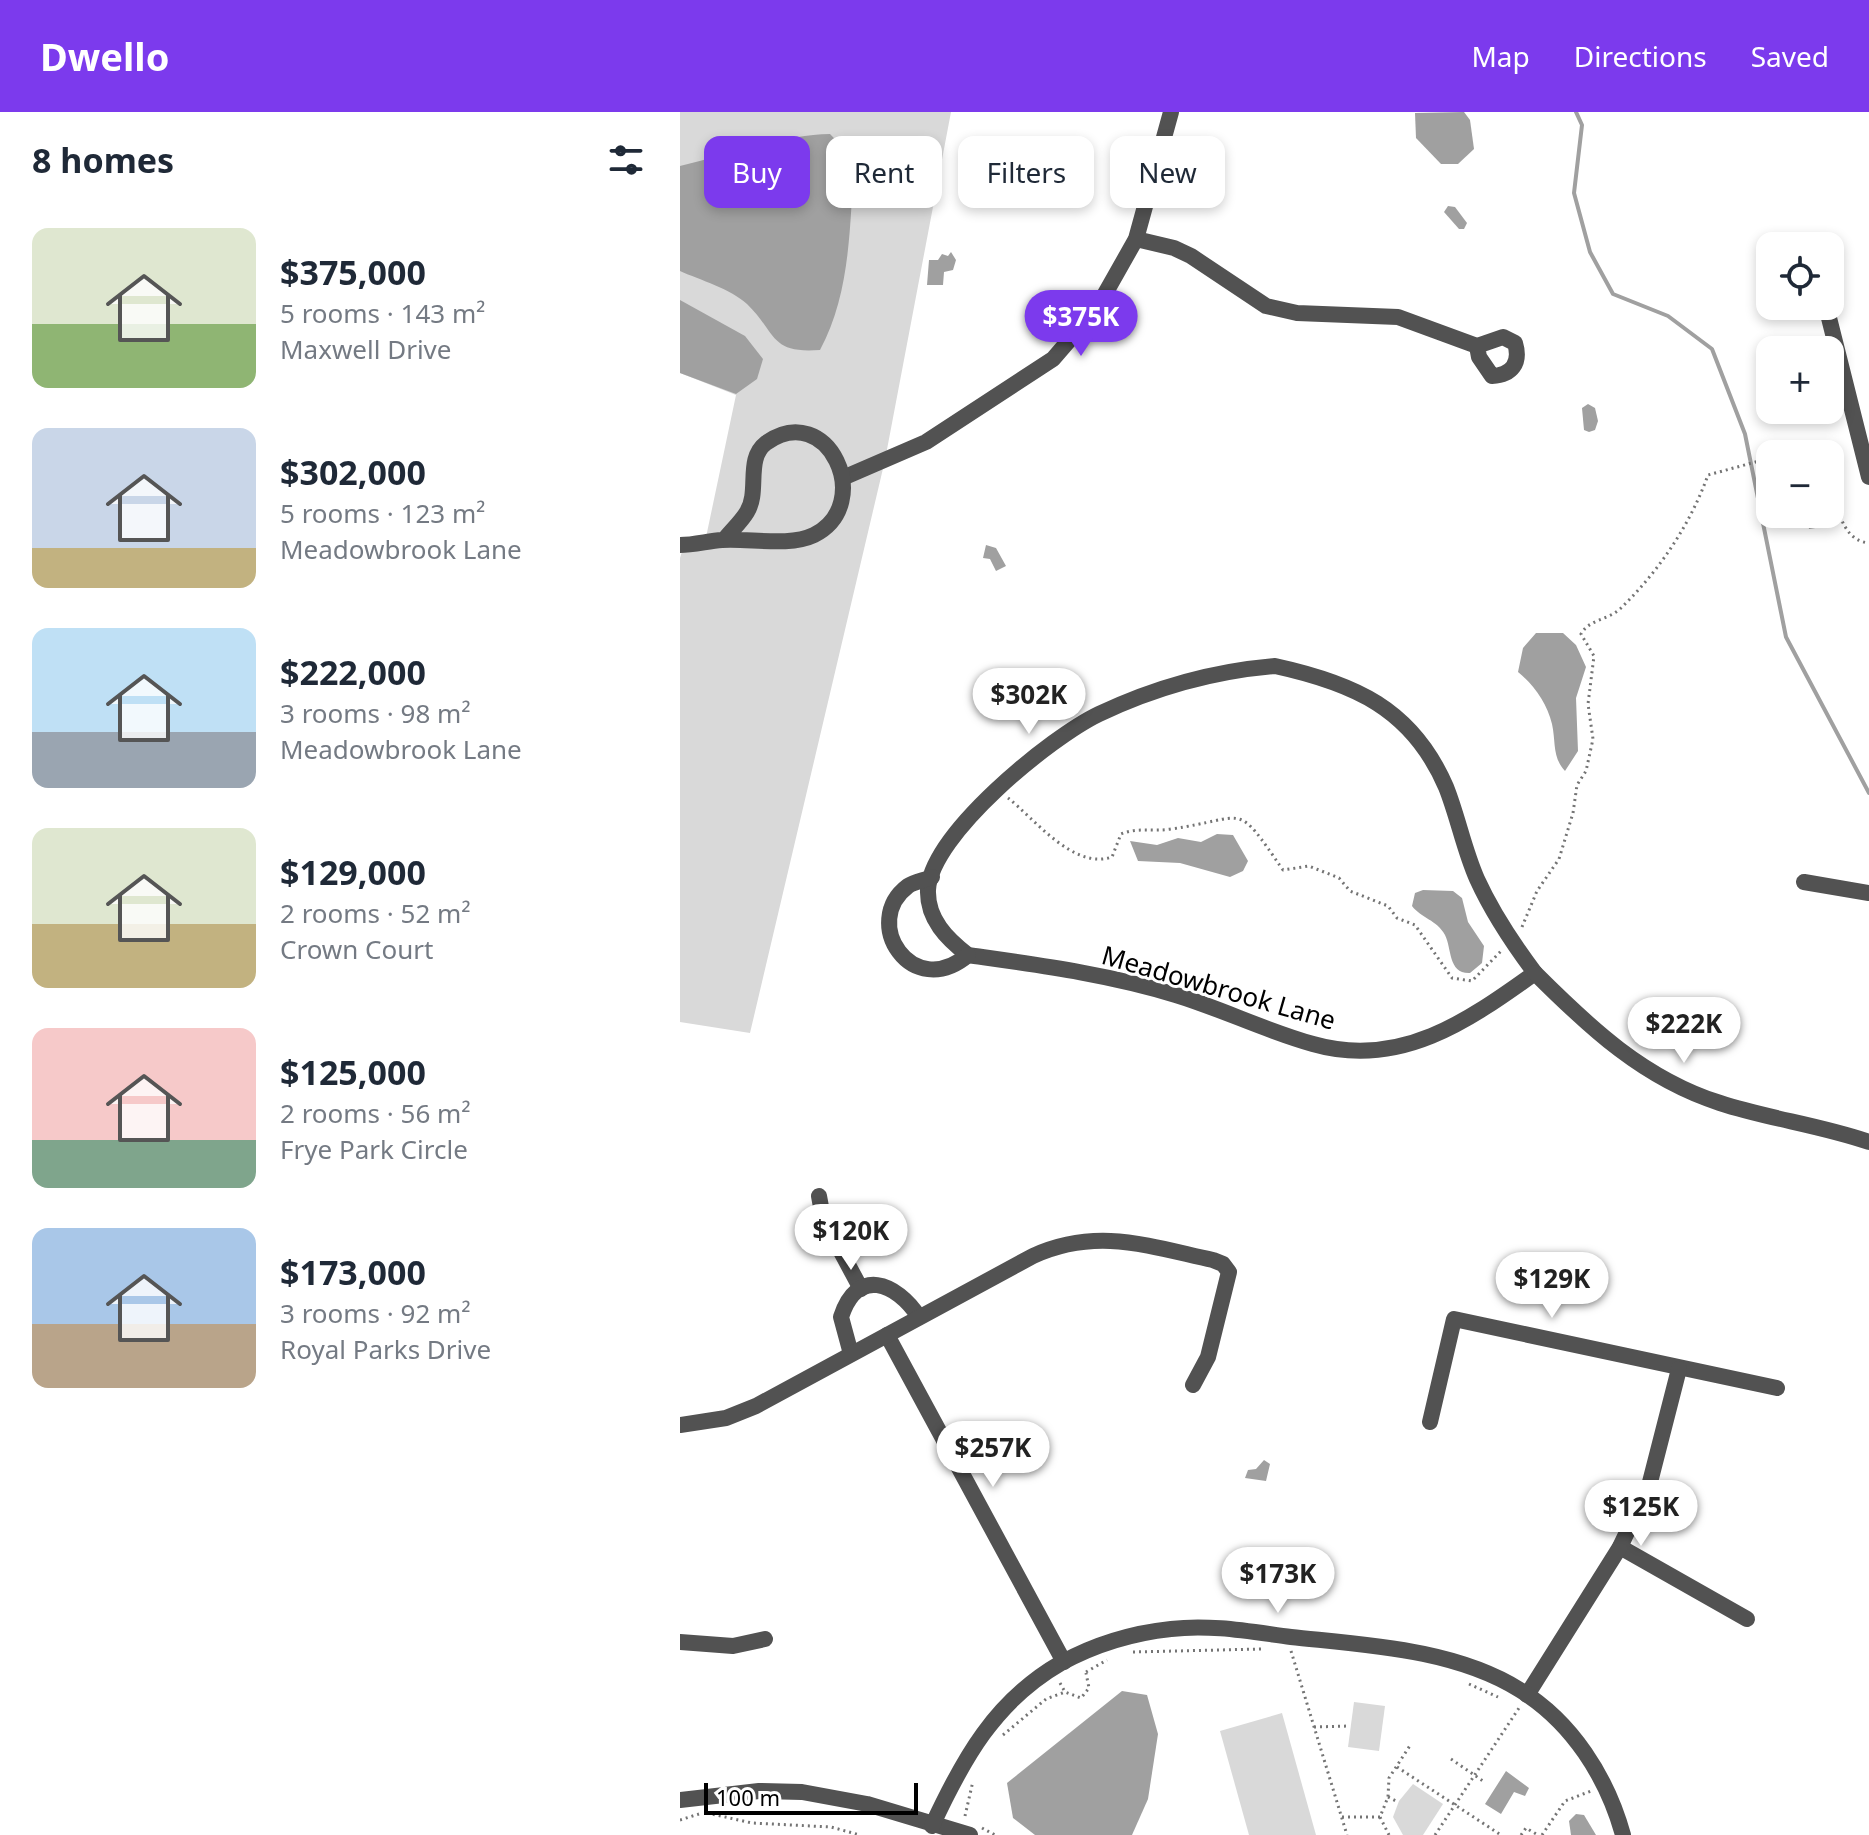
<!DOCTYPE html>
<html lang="en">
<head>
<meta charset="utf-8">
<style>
	body { margin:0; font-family:"Noto Sans",sans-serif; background:#f6f6f7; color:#1f2937; height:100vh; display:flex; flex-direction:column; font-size:30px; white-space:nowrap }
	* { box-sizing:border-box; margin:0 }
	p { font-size:26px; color:#747a83 }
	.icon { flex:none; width:44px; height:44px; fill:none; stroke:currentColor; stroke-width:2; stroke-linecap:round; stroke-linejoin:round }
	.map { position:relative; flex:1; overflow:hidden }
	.sheet { display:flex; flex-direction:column; background:#fff; width:680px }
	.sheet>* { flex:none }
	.banner { position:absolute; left:24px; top:24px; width:760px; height:72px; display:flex; gap:16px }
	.controls { position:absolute; left:1076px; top:120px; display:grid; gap:16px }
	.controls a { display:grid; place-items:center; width:88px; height:88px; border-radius:16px; background:#fff; box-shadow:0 4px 12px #0003; font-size:40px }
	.scale { position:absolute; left:24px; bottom:20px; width:214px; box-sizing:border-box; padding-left:8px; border:4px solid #000; border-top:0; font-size:22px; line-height:28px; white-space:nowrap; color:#000; -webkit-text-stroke:6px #fff; paint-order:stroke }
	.price { position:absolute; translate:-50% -68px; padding:0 18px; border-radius:28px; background:#fff; color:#222; font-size:26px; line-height:52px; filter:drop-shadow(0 2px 4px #0008) }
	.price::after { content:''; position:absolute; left:50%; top:48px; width:24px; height:18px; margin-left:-12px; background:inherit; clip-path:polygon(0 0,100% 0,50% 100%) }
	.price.current { background:#7c3aed; color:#fff }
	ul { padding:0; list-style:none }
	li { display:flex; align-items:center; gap:24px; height:200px; padding:0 32px }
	li span { display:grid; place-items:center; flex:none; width:224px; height:160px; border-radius:16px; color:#555 }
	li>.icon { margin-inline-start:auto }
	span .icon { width:96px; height:96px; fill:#fffc; stroke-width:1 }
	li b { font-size:34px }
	h2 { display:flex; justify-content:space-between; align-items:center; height:96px; padding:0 32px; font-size:34px }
	.pill { padding:0 28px; border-radius:16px; background:#fff; box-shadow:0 4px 12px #0003; font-size:28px; line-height:72px }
	.pill.current { background:#7c3aed; color:#fff }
	header { display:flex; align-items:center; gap:48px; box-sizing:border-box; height:112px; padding:0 40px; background:#7c3aed; color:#fff }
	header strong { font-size:38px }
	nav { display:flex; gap:44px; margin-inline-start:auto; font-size:28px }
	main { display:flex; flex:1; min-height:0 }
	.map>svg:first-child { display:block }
	.green { fill:#d9d9d9 }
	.water { fill:#a0a0a0 }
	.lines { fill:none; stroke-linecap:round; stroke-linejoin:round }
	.stream { stroke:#a0a0a0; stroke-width:4 }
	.path { stroke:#747474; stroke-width:3; stroke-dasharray:2 4; stroke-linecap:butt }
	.minor { stroke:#525252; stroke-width:16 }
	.labels { text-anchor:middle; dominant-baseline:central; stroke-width:6; stroke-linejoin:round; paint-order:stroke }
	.street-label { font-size:26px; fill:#000; stroke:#fff }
</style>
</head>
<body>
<header>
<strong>Dwello</strong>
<nav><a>Map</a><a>Directions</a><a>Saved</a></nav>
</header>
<main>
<section class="sheet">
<h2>8 homes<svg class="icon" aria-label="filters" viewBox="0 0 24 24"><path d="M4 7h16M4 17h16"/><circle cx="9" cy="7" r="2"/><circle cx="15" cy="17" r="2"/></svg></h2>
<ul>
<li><span style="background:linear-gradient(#dfe7d0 60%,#8fb573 0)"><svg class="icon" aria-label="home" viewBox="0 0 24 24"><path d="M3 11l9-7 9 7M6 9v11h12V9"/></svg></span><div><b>$375,000</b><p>5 rooms · 143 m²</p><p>Maxwell Drive</p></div></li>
<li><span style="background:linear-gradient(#c9d6e8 75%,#c2b280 0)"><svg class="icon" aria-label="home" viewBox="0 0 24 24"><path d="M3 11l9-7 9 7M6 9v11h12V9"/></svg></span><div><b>$302,000</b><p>5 rooms · 123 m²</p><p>Meadowbrook Lane</p></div></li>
<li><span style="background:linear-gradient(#bfe0f5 65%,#9aa5b1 0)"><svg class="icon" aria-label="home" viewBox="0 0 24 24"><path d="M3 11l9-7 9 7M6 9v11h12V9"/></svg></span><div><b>$222,000</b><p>3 rooms · 98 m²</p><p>Meadowbrook Lane</p></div></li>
<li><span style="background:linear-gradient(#dfe7d0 60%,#c2b280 0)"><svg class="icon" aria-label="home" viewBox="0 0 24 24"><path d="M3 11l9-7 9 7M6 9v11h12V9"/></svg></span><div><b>$129,000</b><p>2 rooms · 52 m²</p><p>Crown Court</p></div></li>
<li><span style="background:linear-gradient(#f6c9c9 70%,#7fa58c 0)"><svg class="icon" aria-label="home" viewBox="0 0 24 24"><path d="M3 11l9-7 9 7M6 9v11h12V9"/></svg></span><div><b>$125,000</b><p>2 rooms · 56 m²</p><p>Frye Park Circle</p></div></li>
<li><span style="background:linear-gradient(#a9c7e8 60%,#b9a48a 0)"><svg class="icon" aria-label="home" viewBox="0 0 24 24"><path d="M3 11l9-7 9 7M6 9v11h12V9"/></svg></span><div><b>$173,000</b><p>3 rooms · 92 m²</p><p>Royal Parks Drive</p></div></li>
</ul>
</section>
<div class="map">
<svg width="1189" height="1723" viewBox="0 0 1189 1723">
	<rect width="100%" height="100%" fill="#fff"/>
	<g class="green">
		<polygon points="0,0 271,0 205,348 70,921 0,910 0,446 4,433 25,430 56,283 0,261"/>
		<polygon points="674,1590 705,1594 699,1639 668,1635"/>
		<polygon points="602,1601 636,1723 569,1723 540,1619"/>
		<polygon points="733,1672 763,1692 743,1723 723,1723 713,1705 719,1689"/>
	</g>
	<g class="water">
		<polygon points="784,0 790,8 794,37 778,52 761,52 736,26 735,1"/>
		<path d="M150,22L174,47C170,111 171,181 140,238C89,242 97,221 67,192C51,177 20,168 0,159V54C49,42 101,23 150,22Z"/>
		<polygon points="768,94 775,95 787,111 784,117 779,117 764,100"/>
		<polygon points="271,140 276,148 273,158 264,160 263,173 247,173 249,148 258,148 262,142 268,144"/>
		<polygon points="0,188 65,224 83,247 77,267 56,282 0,261"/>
		<polygon points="908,292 915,296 918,309 915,318 909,320 904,318 902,296"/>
		<polygon points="1126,402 1146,402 1148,414 1129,417"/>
		<polygon points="306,433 316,436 326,454 316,459 310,447 303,446"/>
		<path d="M856,521H883L896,533L906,555L896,586L898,639L885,659C872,645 876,630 872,612C867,591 854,573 838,560L843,536Z"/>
		<polygon points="537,722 553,723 568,749 563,759 550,765 500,751 458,749 450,729 477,733 498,726 521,730"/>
		<path d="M743,778L773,779L782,786L788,810L804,834L802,851L790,861C768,862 772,837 765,823C757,808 741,806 732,794L735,781Z"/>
		<polygon points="584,1348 590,1352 586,1369 565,1366 568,1358 576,1357"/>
		<polygon points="442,1579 467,1583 478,1622 468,1687 452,1723 355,1723 333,1706 327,1671"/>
		<polygon points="826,1659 849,1676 845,1684 834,1680 821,1702 805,1692"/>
		<polygon points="896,1702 904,1703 916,1723 891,1723 889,1709"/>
	</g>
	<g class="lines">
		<polyline class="stream" points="896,0 902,13 894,81 910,140 933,182 988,204 1032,237 1065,322 1106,525 1189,681"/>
		<g class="path">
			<polyline points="1105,342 1126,338 1140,342"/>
			<path d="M1150,357C1156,383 1157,428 1189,431"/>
			<path d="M328,686C355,707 393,758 432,745L441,722C458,715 473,720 491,717C569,706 554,687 603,758L629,754L659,766L670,779L708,794L717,806L735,813L772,866L792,869L821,839"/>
			<path d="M842,815L857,779L879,747L893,701L897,673L906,659L913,627L908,592L914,544L901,522C909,507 929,508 941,496C979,459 1010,413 1028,363L1090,346"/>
			<polyline points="611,1539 667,1723"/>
			<polyline points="453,1540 581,1537"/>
			<polyline points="406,1560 427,1548"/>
			<polyline points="380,1571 385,1580 401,1586 409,1576 406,1561"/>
			<polyline points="789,1572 818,1585"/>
			<polyline points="634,1615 670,1614"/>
			<polyline points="323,1623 366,1587 385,1580"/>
			<polyline points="771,1647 803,1669"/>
			<polyline points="717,1655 821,1723"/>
			<polyline points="708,1685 718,1690"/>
			<polyline points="27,1701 72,1711 151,1715 180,1723"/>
			<polyline points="285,1704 293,1669"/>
			<polyline points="662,1705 700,1705"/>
			<polyline points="0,1708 19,1702"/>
			<polyline points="302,1716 315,1723"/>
			<polyline points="709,1723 700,1705 708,1685 709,1666 731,1632"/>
			<polyline points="755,1723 839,1596"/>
			<polyline points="841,1723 846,1716 858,1723"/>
			<polyline points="862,1723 885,1689 911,1679"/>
		</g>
		<g class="minor">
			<path d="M456,127L494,136L511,144L586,194L617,201L718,205L797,234L823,225L835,231C841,251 832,263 812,264L799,245L797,234"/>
			<polyline points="1146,194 1189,365"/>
			<polyline points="165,365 246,330 373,247 417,196 456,127 491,0"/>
			<path d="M0,433C14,433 28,429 42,428C69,426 109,435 134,423C196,392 148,287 86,331C65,347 80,379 67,400C61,410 51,419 44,428"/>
			<path d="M595,554C673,571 732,596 766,675C778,705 784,738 797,767C812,800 834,833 855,861C788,909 720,957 633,932C586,919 542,897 496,883C428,862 358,853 288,843C267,827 247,807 248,778C251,722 371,625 419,602C474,576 534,559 595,554Z"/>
			<path d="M252,765C245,768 234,770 228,774C180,810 232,890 288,843"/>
			<polyline points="1124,770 1189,781"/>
			<path d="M855,861C909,915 964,967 1040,991C1089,1007 1140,1013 1189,1030"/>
			<polyline points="139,1084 143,1106 181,1177"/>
			<polyline points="207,1223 384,1550"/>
			<path d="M171,1242L161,1205C177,1155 216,1170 239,1205"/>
			<polyline points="750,1310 774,1207 1097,1276"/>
			<path d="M0,1313L46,1306L76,1294L353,1144C417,1115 468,1134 533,1148L543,1152L549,1160L528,1245L513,1273"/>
			<polyline points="940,1435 1067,1507"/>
			<polyline points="0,1530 53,1534 85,1527"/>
			<polyline points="847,1583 940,1435 969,1374 999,1257"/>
			<polyline points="0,1688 79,1679 122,1680 187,1692 290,1723"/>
			<path d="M252,1714C283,1647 315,1589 381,1551C414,1533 453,1521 491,1517C531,1512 572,1520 611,1525C686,1533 775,1537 840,1578C892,1610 927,1665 943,1723"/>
		</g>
	</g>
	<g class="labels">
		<g class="street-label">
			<text transform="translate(539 875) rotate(16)">Meadowbrook Lane</text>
		</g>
	</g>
</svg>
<div class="controls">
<a><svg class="icon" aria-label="locate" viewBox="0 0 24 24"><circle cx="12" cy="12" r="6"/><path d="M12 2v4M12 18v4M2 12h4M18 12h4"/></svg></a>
<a>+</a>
<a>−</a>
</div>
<div class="scale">100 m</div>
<b class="price current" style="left:401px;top:246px">$375K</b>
<b class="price" style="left:349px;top:624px">$302K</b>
<b class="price" style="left:1004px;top:953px">$222K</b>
<b class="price" style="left:171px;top:1160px">$120K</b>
<b class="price" style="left:872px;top:1208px">$129K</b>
<b class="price" style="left:313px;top:1377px">$257K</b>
<b class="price" style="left:961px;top:1436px">$125K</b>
<b class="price" style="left:598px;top:1503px">$173K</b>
<div class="banner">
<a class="pill current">Buy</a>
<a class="pill">Rent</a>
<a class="pill">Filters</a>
<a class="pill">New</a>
</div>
</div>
</main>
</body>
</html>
